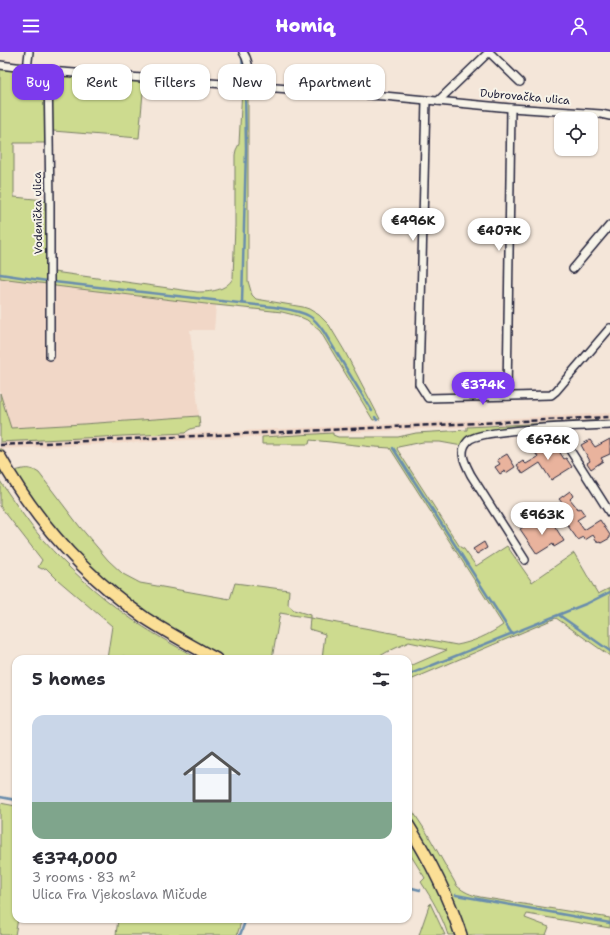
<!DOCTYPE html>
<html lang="en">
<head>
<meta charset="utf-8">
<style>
	body { margin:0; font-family:"Shantell Sans",sans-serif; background:#f7f7f7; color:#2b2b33; height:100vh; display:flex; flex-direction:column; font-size:15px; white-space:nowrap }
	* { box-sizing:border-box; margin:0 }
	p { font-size:13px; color:#7c7c81 }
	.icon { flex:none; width:22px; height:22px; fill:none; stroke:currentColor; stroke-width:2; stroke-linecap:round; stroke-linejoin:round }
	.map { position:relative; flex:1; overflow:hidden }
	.drawer { position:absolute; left:12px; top:603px; width:400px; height:268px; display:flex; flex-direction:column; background:#fff; border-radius:12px; box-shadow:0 1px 3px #0004 }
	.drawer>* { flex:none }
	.top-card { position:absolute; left:12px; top:12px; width:400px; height:36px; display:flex; gap:8px }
	.buttons { position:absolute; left:554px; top:60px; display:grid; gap:8px }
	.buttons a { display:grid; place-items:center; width:44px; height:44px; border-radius:8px; background:#fff; box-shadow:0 1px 3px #0004; font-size:20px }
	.price { position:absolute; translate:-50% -34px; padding:0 9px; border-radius:14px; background:#fff; color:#222; font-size:13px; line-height:26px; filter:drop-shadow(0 1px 2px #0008) }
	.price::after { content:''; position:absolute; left:50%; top:24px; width:12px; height:9px; margin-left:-6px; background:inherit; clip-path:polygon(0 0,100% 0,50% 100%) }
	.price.active { background:#7c3aed; color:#fff }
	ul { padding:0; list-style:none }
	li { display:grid; align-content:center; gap:8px; height:212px; padding:0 20px }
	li+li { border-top:1px solid #e1e1e2 }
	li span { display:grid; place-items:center; height:124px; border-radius:12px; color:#555 }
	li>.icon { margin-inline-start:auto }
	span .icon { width:72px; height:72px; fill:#fffc; stroke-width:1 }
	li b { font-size:17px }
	h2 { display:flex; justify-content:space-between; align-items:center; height:48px; padding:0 20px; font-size:17px }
	.pill { padding:0 14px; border-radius:12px; background:#fff; box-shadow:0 1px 3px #0004; font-size:14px; line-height:36px }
	.pill.active { background:#7c3aed; color:#fff }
	header { display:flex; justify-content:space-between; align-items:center; height:52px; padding:0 20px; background:#7c3aed; color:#fff; font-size:18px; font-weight:800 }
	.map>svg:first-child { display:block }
	.built { fill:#f1d7c7 }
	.green { fill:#cddb8f; stroke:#787e65 }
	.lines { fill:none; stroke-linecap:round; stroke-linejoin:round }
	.stream { stroke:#698dad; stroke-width:2.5 }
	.building { fill:#e9b39d; stroke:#22223b }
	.minor-casing { stroke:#22223b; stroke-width:10 }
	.primary-casing { stroke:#22223b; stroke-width:14 }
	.minor { stroke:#f7f3e8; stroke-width:7 }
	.primary { stroke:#fbdf96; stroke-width:11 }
	.rail { stroke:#22223b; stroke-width:2.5; stroke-dasharray:6 3; stroke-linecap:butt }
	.labels { text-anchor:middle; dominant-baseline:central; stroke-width:4; stroke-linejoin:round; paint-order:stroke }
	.street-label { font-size:11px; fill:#22223b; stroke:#f7f3e8 }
</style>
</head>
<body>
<header><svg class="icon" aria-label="menu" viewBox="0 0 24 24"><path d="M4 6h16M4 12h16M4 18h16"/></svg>Homiq<svg class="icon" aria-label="person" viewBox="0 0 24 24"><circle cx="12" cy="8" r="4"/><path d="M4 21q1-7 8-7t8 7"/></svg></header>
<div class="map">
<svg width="610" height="883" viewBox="0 0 610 883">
	<rect width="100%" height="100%" fill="#f4e6d9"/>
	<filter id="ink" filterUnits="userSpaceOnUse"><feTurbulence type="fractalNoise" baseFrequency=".025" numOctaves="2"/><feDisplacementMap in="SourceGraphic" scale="8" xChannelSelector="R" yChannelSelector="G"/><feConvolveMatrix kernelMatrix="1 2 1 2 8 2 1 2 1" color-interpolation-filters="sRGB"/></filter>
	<g filter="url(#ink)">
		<g class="built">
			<polygon points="0,226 54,232 55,234 216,253 214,278 190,278 199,364 83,372 10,376 0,341"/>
			<polygon points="610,361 610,368 0,397 0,390 498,367"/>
		</g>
		<g class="green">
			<path d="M0,17C14,19 39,20 45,35L47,91H14V145L45,148V159L47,160V232L0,226Z"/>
			<polygon points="56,22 144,29 139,86 53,79 52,32 53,25"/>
			<path d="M242,36H248V229L252,243L256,247L303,255L309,257L319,263L329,273L344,298L380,367L373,368L320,279L307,268L298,264L282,260L206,252L55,234L53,228L54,220L197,240C210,240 226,239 233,226L235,173V103L236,98L239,92Z"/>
			<path d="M0,341L11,376L83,372L199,364L200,375C194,376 190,376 185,381L0,390Z"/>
			<path d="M610,368V372L478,382L462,394L440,390H423L398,395L397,397L460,495L464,497L476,514L507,494L532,530L574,501L598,542L610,536V604L556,566L408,629V615L447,598L409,590L387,600L375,607H322L325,582L309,577L310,566L280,561L272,607H228L185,586L160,570L112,535L87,512L66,489L52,473L21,430L15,419L0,423V397H2L15,419C25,416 30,415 39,421L80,475L108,508L123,522L140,531L230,547L235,531L289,538L288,553L294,558L310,563V566L457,593C473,590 489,583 503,573L390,396C363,395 337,390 310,388L309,392H262V385L333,381V383L338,385H398L416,381L467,378V375Z"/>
			<path d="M0,429C14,449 27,470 43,488C68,516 96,541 126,563C149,580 174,593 199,607H129L125,604L121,605V607H107L112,574L58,528L46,516L42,517L38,515L42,508L0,454Z"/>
			<polygon points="0,751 16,754 16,867 18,867 15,883 0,883"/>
			<path d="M408,752L427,781L457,834C464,840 471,843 480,845L610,866V876L527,862L525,866L549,875L546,883H465L411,770L408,767Z"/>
			<path d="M408,786C428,816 443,849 455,883H448C442,864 432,847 421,830L425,826L408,799Z"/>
			<polygon points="430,851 445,883 419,883"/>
			<polygon points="118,867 242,867 237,883 116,883"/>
		</g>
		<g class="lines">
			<g class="stream">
				<polyline points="239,0 242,5 244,29"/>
				<polyline points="0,222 47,229"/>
				<path d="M54,230L274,255C285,257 299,258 309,264C315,267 320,274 324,280L372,359"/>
				<polyline points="242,251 246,96 245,37"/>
				<polyline points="375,365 377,368"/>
				<polyline points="393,396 512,582"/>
				<polyline points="559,563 610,599"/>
				<polyline points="408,623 588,551 610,540"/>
				<polyline points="0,745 16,748"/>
				<polyline points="408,835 420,838"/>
				<polyline points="456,843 610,871"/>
				<polyline points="240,883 246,867"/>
			</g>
		</g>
		<g class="building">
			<polygon points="610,387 610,402 601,406 603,409 591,417 587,411 590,409 581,393 590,388 595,395"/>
			<polygon points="552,388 564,407 566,406 572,415 551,428 540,411 523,422 517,413 523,409 526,412 538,405 534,399"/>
			<polygon points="507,402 515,415 506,421 505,419 500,422 495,415 500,412 497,408"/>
			<polygon points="570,439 573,444 570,447 578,457 580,456 585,463 577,468 584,478 600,468 610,483 610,486 601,491 600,490 598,491 593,483 585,488 584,485 578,488 563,467 571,462 564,451 563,452 559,447"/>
			<polygon points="535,468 541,477 551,470 553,473 554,473 564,489 554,495 553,492 537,502 520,477"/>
			<polygon points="484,490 487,496 477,502 473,497"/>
		</g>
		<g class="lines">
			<defs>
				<g id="minor">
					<path d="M243,0C250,10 249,22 250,34"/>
					<polyline points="489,0 520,30"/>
					<polyline points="0,13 48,19 384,44 511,56 601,62 610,64"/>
					<polyline points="27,17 29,0"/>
					<polyline points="48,19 50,152 50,304"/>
					<polyline points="426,48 419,332 428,346 551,343 556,339 610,276"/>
					<polyline points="438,49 489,0"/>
					<polyline points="573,217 610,173"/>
					<polyline points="507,344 511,56"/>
					<polyline points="558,376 563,387 610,461"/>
					<path d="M525,508L471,423C465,411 458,400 468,389C479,377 588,374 610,373"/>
				</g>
				<g id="primary">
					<path d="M0,405C36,470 84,523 145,566C168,581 192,594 216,607"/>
					<path d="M408,773C430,808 448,844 461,883"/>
				</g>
			</defs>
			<use href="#minor" class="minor-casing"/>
			<use href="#primary" class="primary-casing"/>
			<use href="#minor" class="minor"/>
			<use href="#primary" class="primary"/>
			<polyline class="rail" points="0,393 610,365"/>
		</g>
	</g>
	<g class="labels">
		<g class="street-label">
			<text transform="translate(525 45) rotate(5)">Dubrovačka ulica</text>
			<text transform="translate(38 161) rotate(-91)">Vodenička ulica</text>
		</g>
	</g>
</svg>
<div class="buttons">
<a><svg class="icon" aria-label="locate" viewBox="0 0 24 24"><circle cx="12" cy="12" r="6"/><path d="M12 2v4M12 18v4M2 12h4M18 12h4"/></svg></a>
</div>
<b class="price" style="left:413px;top:190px">€496K</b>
<b class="price" style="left:499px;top:200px">€407K</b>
<b class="price active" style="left:483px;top:354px">€374K</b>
<b class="price" style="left:548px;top:409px">€676K</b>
<b class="price" style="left:542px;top:484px">€963K</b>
<div class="top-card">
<a class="pill active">Buy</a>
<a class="pill">Rent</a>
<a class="pill">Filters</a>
<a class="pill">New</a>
<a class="pill">Apartment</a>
</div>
<section class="drawer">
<h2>5 homes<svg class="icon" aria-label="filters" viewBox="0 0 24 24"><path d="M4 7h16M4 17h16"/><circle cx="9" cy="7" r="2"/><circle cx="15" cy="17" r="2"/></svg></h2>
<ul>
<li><span style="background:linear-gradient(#c9d6e8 70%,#7fa58c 0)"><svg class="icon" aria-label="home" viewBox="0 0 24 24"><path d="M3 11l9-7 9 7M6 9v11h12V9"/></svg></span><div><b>€374,000</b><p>3 rooms · 83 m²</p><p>Ulica Fra Vjekoslava Mičude</p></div></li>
</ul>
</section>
</div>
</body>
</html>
